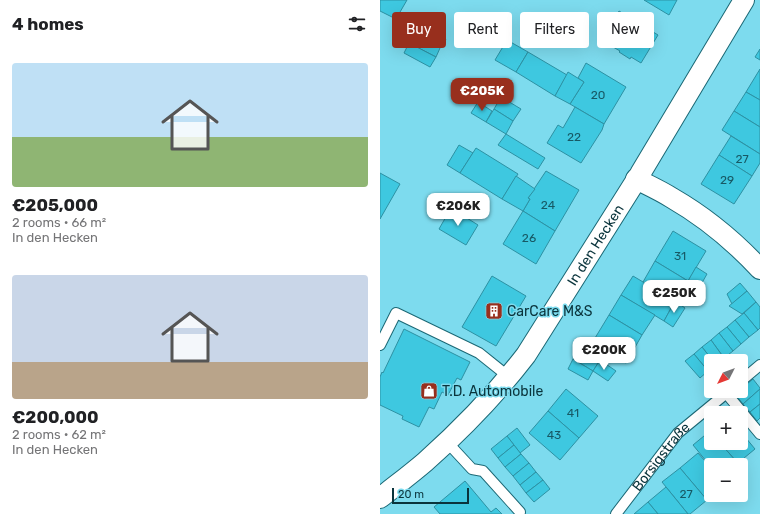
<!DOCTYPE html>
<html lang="en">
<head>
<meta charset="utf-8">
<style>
	body { margin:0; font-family:Rubik,sans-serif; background:#f6f6f6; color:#202124; height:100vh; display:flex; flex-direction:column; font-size:15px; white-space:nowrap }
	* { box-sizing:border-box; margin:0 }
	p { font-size:13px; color:#757577 }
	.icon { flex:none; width:22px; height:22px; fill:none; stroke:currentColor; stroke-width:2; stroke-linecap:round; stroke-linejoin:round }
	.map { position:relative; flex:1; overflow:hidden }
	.details { display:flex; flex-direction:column; background:#fff; width:380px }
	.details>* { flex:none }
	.banner { position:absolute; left:12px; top:12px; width:308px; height:36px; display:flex; gap:8px }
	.needle { width:26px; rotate:228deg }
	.tools { position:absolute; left:324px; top:354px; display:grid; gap:8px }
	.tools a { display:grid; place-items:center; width:44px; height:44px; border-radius:4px; background:#fff; box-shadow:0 4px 16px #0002; font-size:20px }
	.scale { position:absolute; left:12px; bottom:10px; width:77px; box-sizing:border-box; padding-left:4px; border:2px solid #0a343c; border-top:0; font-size:11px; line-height:14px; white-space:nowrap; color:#0a343c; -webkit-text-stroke:3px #7ddbee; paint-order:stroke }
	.price { position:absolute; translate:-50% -34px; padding:0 9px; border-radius:8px; background:#fff; color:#222; font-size:13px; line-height:26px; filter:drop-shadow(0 1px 2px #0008) }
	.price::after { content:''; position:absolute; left:50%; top:24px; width:12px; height:9px; margin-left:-6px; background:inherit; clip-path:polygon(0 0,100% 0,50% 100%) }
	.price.selected { background:#982f1d; color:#fff }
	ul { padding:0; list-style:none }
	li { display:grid; align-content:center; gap:8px; height:212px; padding:0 12px }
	li span { display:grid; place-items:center; height:124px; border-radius:4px; color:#555 }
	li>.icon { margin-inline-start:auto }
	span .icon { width:72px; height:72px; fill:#fffc; stroke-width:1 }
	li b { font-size:17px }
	h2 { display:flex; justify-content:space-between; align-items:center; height:48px; padding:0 12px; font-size:17px }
	.chip { padding:0 14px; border-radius:4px; background:#fff; box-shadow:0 4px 16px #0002; font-size:14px; line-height:36px }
	.chip.selected { background:#982f1d; color:#fff }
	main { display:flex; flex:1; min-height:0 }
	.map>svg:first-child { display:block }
	.building { fill:#3ec8e0; stroke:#2d91a3 }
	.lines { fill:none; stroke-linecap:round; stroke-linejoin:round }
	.lane-casing { stroke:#1b6875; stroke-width:12 }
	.street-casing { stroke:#1b6875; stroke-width:22 }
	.lane { stroke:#fff; stroke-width:10 }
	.street { stroke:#fff; stroke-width:20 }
	.labels { text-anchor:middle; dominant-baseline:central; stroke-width:3; stroke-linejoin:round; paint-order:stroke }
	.number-label { font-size:12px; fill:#175965 }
	.street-label { font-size:14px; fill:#0a343c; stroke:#7ddbee }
	.poi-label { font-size:14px; fill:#0a343c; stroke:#7ddbee; text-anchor:start }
</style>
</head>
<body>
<main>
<section class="details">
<h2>4 homes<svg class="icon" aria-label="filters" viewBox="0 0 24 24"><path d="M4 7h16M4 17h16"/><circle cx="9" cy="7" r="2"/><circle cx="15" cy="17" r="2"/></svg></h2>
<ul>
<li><span style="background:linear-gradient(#bfe0f5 60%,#8fb573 0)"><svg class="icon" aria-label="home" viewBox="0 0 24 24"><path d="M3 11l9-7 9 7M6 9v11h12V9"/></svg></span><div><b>€205,000</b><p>2 rooms · 66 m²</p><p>In den Hecken</p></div></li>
<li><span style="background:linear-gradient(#c9d6e8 70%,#b9a48a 0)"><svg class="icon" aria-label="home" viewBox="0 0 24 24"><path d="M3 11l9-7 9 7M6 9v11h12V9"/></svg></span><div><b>€200,000</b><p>2 rooms · 62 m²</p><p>In den Hecken</p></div></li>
</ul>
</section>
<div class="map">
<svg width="380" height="514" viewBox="0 0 380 514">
	<rect width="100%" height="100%" fill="#7ddbee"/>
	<g class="building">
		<polygon points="0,0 27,0 16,19 0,11"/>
		<polygon points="264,0 297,0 289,15"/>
		<polygon points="239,11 278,35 261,63 251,57 250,59 239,52 240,51 221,40"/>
		<polygon points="39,25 66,39 60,48 34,34"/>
		<polygon points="34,34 60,48 56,57 29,43"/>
		<polygon points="127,40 148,52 136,72 115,60"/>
		<polygon points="29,43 56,57 50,67 24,53"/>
		<polygon points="380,49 380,60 375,57"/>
		<polygon points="148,52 187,75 175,96 136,72"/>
		<polygon points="206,63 246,87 224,124 190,104 204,82 198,78"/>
		<polygon points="380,69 380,100 366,92"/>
		<polygon points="188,72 204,82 190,104 175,96"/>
		<polygon points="366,92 380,100 380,127 354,111"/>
		<polygon points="121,97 141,109 133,121 114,109"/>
		<polygon points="98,102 112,111 106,122 91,113"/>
		<polygon points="195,107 224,124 222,130 201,163 167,143 178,125 183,128"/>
		<polygon points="114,109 133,121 126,134 106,122"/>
		<polygon points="354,111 380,127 380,154 342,130"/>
		<polygon points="126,134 165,158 158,169 118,145"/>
		<polygon points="351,136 380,154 380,163 372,176 339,155"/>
		<polygon points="79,145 93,153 80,173 67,165"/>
		<polygon points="96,148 138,174 122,199 80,173"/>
		<polygon points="339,155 372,176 354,204 321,184"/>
		<polygon points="166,171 199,190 175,231 143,211 150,199 148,198"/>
		<polygon points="0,173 20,184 0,219"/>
		<polygon points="136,176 155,189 148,198 150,199 143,211 122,199"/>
		<polygon points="71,208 98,225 86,245 59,229"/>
		<polygon points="143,211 175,231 156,264 123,244"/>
		<polygon points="293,231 326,251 308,281 275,261"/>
		<polygon points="275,261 308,281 295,301 263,282"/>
		<polygon points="316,267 327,274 319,288 308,281"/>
		<polygon points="112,276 146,296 116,346 82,327"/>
		<polygon points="253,276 295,301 284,321 241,295"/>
		<polygon points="360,283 367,291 352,304 347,294"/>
		<polygon points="367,291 376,302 362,314 349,306"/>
		<polygon points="241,295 275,315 262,335 229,315"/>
		<polygon points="295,301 305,308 293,327 284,321"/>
		<polygon points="376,302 380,307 380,328 378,330 364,313"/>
		<polygon points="364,313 378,330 369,337 355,320"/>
		<polygon points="229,315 262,335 246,363 212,343"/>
		<polygon points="355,320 369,337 361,344 347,327"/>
		<polygon points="347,327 361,344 353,351 339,333"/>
		<polygon points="24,329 90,362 81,380 77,378 68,395 62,392 54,409 49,407 39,427 22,419 23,416 0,405 0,377 2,372 3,373"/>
		<polygon points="339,333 353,351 344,358 331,340"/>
		<polygon points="331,340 344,358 340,361 333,361 322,347"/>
		<polygon points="322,347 333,361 331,361 331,369 328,371 314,354"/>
		<polygon points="200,348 220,360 213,371 193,359"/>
		<polygon points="314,354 328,371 320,378 305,361"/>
		<polygon points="193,359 213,371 208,380 188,369"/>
		<polygon points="220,360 236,371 228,381 213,371"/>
		<polygon points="373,379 380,388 380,389 363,404 355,394 358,391 361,391 361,389"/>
		<polygon points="186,389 218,416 199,438 168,411"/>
		<polygon points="380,389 380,404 370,412 363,404"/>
		<polygon points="380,404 380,418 377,421 370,412"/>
		<polygon points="168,411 199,438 180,460 149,433"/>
		<polygon points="137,428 150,445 140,453 127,436"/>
		<polygon points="330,431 331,432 331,443 340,443 358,463 356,465 331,465 331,467 313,445"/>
		<polygon points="361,432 375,449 358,463 340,443 361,443"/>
		<polygon points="127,436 134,445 118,458 111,449"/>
		<polygon points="134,445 141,454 125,467 118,458"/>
		<polygon points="318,453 331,468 331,495 333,495 327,500 300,468"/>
		<polygon points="141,454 149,463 133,476 125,467"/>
		<polygon points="149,463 156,472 140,485 133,476"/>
		<polygon points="300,468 327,500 310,514 308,514 282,482"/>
		<polygon points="156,472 163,480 146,493 140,485"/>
		<polygon points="163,480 170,489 154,502 146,493"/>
		<polygon points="85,481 111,512 116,508 122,514 60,514 54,507"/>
		<polygon points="286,487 308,514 278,514 268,502"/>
		<polygon points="268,502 278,514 254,514"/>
	</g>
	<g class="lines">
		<defs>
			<g id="lane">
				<polyline points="0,345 16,313 99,353 129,377"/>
				<polyline points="361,381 380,365"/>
				<polyline points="346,393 380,434"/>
				<polyline points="67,442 92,469 103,471 140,512"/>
				<path id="s1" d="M236,514L298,433L349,391"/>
			</g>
			<g id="street">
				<path d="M256,179C268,185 281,191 292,198C325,217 354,241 380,269"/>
				<path id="s2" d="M0,498C15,486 31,474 45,462C82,429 116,394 146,355L260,174L364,0"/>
			</g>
		</defs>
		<use href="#lane" class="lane-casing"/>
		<use href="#street" class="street-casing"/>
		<use href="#lane" class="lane"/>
		<use href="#street" class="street"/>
	</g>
	<defs>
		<symbol id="building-square" viewBox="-11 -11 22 22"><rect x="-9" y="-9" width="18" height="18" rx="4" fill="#982f1d" stroke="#7ddbee"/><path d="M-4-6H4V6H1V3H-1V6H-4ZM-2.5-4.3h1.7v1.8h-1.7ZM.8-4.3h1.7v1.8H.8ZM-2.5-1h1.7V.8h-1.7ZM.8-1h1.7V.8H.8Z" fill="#fff"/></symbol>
		<symbol id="shop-square" viewBox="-11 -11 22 22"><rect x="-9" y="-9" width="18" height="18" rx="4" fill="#982f1d" stroke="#7ddbee"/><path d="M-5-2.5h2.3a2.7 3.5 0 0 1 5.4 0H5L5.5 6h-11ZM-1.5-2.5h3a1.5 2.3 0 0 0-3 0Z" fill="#fff"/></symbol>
	</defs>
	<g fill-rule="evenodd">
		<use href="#building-square" x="104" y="301" width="20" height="20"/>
		<use href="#shop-square" x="39" y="381" width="20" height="20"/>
	</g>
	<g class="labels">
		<g class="number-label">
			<text x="218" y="95">20</text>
			<text x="194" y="137">22</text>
			<text x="362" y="159">27</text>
			<text x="347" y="180">29</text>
			<text x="168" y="205">24</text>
			<text x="149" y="238">26</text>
			<text x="300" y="256">31</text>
			<text x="193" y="413">41</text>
			<text x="174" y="435">43</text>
			<text x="306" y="494">27</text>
		</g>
		<g class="street-label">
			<text stroke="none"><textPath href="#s2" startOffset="335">In den Hecken</textPath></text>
			<text stroke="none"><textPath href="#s1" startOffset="73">Borsigstraße</textPath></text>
		</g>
		<g class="poi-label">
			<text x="127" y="311">CarCare M&amp;S</text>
			<text x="62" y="391">T.D. Automobile</text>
		</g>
	</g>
</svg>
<div class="tools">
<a><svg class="needle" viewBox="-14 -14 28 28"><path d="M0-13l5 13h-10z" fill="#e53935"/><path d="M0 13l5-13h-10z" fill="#757577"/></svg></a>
<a>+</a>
<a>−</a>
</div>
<div class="scale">20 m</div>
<b class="price selected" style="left:102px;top:112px">€205K</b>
<b class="price" style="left:78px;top:227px">€206K</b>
<b class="price" style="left:294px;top:314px">€250K</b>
<b class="price" style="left:224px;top:371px">€200K</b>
<div class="banner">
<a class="chip selected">Buy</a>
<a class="chip">Rent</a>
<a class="chip">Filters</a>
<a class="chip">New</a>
</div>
</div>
</main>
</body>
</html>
